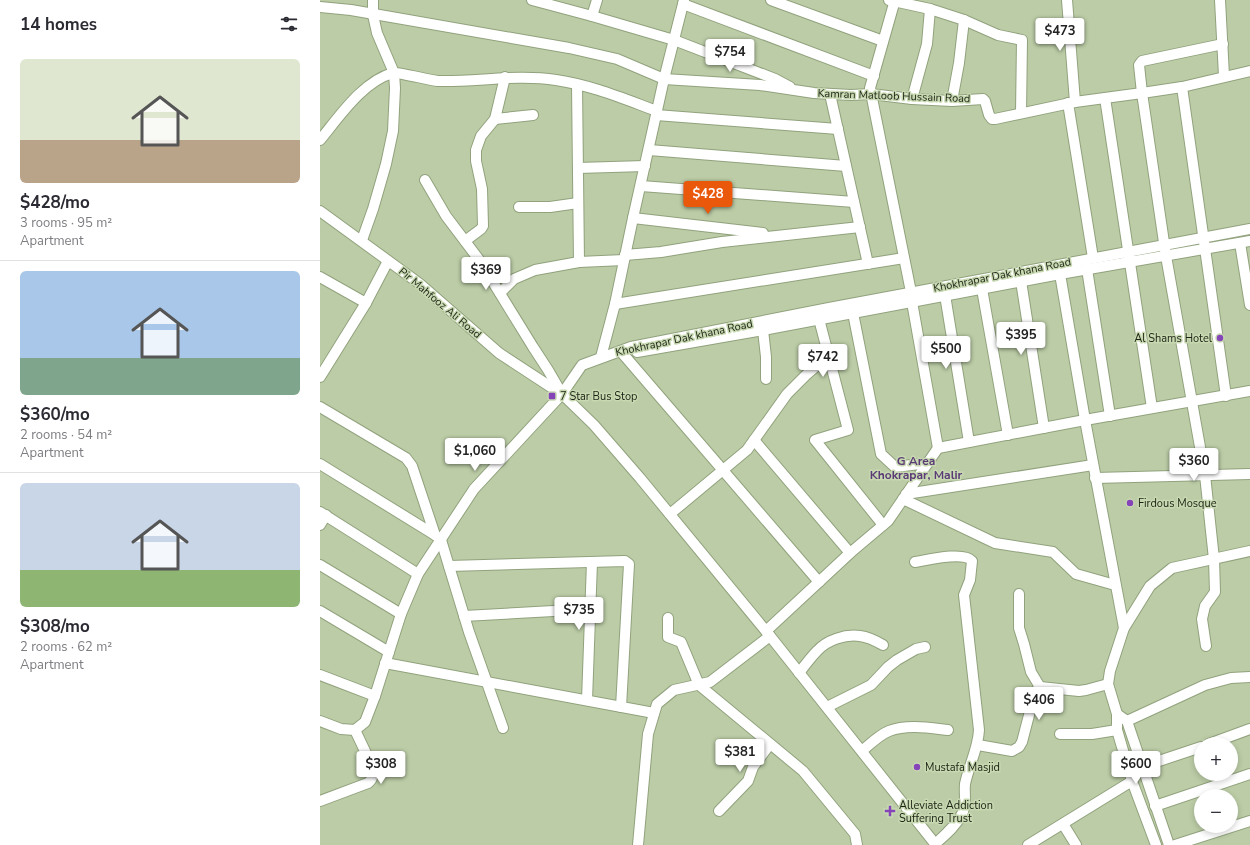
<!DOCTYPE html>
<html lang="en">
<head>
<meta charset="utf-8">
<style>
	body { margin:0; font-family:"Nunito Sans",sans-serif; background:#f7f7f7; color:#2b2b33; height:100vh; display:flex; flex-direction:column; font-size:15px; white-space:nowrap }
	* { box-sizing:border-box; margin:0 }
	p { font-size:13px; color:#7c7c81 }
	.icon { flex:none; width:22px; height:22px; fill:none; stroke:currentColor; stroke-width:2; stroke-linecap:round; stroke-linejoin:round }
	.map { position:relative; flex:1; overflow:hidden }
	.details { display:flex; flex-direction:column; background:#fff; width:320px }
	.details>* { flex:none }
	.fabs { position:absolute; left:874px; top:737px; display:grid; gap:8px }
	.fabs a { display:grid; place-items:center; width:44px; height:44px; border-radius:50%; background:#fff; box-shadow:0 2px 6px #0003; font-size:20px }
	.price { position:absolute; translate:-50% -34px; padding:0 9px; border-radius:4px; background:#fff; color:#222; font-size:13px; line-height:26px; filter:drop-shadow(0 1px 2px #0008) }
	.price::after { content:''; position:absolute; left:50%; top:24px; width:12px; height:9px; margin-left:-6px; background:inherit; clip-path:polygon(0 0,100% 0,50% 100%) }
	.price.on { background:#ea580c; color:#fff }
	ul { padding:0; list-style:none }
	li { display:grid; align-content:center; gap:8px; height:212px; padding:0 20px }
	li+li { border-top:1px solid #e1e1e2 }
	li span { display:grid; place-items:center; height:124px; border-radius:6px; color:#555 }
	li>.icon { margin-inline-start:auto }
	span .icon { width:72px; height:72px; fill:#fffc; stroke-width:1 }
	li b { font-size:17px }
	h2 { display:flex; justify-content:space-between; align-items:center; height:48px; padding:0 20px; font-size:17px }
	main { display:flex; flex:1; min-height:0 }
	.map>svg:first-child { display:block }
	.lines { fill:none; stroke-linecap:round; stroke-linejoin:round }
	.minor-casing { stroke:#91a27d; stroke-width:12 }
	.minor { stroke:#fff; stroke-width:10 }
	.poi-dot { fill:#8644b9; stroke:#c8d9b2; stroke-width:1.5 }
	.labels { text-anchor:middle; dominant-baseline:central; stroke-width:3; stroke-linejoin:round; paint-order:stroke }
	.street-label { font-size:11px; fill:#1d2314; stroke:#c8d9b2 }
	.poi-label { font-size:11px; fill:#1d2314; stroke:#c8d9b2; text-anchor:start }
	.neighbourhood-label { font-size:12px; font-weight:bold; fill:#5a3b76; stroke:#c8d9b2 }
</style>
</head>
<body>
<main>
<section class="details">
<h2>14 homes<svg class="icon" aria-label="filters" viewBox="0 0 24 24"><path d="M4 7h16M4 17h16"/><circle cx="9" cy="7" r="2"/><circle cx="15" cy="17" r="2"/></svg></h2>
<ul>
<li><span style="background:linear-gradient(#dfe7d0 65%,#b9a48a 0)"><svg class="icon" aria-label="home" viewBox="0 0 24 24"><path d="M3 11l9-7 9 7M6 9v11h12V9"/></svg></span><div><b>$428/mo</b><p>3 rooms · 95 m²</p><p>Apartment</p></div></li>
<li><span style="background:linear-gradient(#a9c7e8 70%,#7fa58c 0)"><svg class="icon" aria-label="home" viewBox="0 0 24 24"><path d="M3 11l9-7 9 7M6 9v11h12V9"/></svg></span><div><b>$360/mo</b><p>2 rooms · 54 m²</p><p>Apartment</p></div></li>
<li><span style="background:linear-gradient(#c9d6e8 70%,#8fb573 0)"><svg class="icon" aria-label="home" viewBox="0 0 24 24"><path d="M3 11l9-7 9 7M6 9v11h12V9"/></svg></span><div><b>$308/mo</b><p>2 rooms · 62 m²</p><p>Apartment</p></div></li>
</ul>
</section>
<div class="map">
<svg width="930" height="845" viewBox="0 0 930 845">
	<rect width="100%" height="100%" fill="#bbcca6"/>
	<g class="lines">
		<defs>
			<g id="minor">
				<polyline points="212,0 272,16 354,40 455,79 470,87"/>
				<polyline points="451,0 563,41"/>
				<polyline points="569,0 610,9 644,20 678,35 702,40 701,113"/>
				<polyline points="575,0 550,88 591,292 592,302 618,448"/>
				<polyline points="747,0 755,102"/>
				<polyline points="900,0 904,76"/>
				<polyline points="363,4 554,76"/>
				<polyline points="0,7 31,10 249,48 297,59 344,79 440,85 494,93 531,95 551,94 592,99 632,101 663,99 665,101 669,115 672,119 675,119 755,102 822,93 862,87 930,71"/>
				<polyline points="272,16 277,0"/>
				<polyline points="257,85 259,262"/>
				<polyline points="862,87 906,396"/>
				<polyline points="510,94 548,264"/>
				<polyline points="785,98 832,408"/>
				<polyline points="592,99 607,44 610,9"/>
				<polyline points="632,101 639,63 644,20"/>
				<polyline points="748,103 773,258"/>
				<polyline points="336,115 518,129"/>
				<polyline points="175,119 213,115"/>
				<path d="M0,140C19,117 43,81 73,73C79,72 108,80 118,81C157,82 197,74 236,80C271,85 304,99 337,111"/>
				<polyline points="329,150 526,166"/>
				<polyline points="258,168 325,166"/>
				<polyline points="105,180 126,216 160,261 213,347 228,370 242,394 274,425 320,478 450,636 616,845"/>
				<polyline points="321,186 534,202"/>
				<polyline points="199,207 230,207 258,203"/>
				<polyline points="0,211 100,284 179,353 240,393"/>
				<polyline points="313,218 443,233"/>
				<polyline points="42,240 53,209 66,164 73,131 75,88 74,73 57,33 53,15 53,0"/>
				<polyline points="145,241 161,229 163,226 162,189 156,161 156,150 161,136 175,119 185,77"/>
				<polyline points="920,243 930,305"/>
				<polyline points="305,255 341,252 402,242 540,227"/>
				<polyline points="767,269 790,416"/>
				<polyline points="740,274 765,420 804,628"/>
				<polyline points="0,277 46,303"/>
				<polyline points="701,281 724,428"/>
				<polyline points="662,289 688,435"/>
				<polyline points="180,293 194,279 215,270 259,262 304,260"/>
				<polyline points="625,295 649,442"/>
				<polyline points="295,304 584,258"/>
				<polyline points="533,313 561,454 575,467 608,463"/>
				<polyline points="499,319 528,430 495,440 563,525"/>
				<polyline points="443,330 446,357 446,379"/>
				<polyline points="317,352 443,330 740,274 930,241"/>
				<polyline points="303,354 499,582"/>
				<polyline points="281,357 295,304 313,218 344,79 364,0"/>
				<polyline points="0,377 46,303 68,261"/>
				<polyline points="0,407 86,458 92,466 115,535"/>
				<polyline points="434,440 530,553"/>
				<polyline points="0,464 115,535 121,540 149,632 183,728"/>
				<polyline points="775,478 930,474"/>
				<polyline points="586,494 773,465"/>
				<polyline points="583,499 675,543 733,552 756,574 795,585"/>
				<polyline points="0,512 98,574"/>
				<polyline points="350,514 427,450 467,394 486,375 508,356"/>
				<polyline points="0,525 6,515"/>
				<path d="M595,562C607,560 644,551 652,561L650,580L644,595L659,730C658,749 649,765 645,784C644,794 647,805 642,814C636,826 625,835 615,844"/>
				<polyline points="0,565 81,614"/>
				<polyline points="129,566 305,561 309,564 301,707"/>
				<polyline points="699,594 699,628 704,644 711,672 720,687"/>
				<polyline points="0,611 69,652"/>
				<polyline points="144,616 270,609"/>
				<polyline points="348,618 348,637 361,642 379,685 483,771 535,834 537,845"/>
				<polyline points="446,631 530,553 568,521 618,448 765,420 930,391"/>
				<polyline points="886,646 882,619 885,606 895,592 894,559 885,475 846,256 822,93 819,65 822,61 903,44"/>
				<polyline points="65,663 334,713"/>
				<path d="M479,673C485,665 491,657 497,651C507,640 525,634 540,636C548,637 556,641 563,645"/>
				<polyline points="0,675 55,696"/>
				<polyline points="267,700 272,562"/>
				<polyline points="507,707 551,685 568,667 577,660 596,649 605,647"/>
				<polyline points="797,714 807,721 849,845"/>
				<polyline points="0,721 21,729 35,730 45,722 55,696 81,614 98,574 154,489 242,394 262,365 311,347 509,308 930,229"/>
				<polyline points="807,721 885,685 911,678 930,677"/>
				<polyline points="740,734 772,734 797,730"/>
				<polyline points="889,744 930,729"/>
				<polyline points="658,745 692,751 699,747 702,742 715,692 720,687 759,691 766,690 788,684"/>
				<path d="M542,751C550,744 559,735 569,731C587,724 610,728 628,730"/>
				<polyline points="815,769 881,747"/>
				<path d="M0,801L48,783C53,779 53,775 53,768L35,730"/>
				<polyline points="835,806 930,774"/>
				<polyline points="399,811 428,781 433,767 450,744"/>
				<polyline points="743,824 756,845"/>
				<polyline points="318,845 328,734 337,704 354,690 390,682 450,636"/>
				<polyline points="708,845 812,781"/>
				<polyline points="836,845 812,781 797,730 797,714 788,684 790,671 804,628 830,586 852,568 930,551"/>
				<polyline points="855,845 930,821"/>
			</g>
		</defs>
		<use href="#minor" class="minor-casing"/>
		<use href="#minor" class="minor"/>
	</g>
	<g class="poi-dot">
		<circle cx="900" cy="338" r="4"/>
		<rect x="228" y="392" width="8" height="8" rx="2"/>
		<circle cx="810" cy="503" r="4"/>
		<circle cx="597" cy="767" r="4"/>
		<path d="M568 805h4v4h4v4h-4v4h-4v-4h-4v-4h4z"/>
	</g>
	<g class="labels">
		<g class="street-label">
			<text transform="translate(574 96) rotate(2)">Kamran Matloob Hussain Road</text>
			<text transform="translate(682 275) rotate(-11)">Khokhrapar Dak khana Road</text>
			<text transform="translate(120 303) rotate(40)">Pir Mahfooz Ali Road</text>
			<text transform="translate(364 338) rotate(-12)">Khokhrapar Dak khana Road</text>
		</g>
		<g class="poi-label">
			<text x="892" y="338" text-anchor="end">Al Shams Hotel</text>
			<text x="240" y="396">7 Star Bus Stop</text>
			<text x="818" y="503">Firdous Mosque</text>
			<text x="605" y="767">Mustafa Masjid</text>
			<text x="579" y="805">Alleviate Addiction<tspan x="579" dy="13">Suffering Trust</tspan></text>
		</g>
		<g class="neighbourhood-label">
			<text x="596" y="461">G Area<tspan x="596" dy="14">Khokrapar, Malir</tspan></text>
		</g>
	</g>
</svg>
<div class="fabs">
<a>+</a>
<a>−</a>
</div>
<b class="price" style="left:740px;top:52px">$473</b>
<b class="price" style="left:410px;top:73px">$754</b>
<b class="price on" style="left:388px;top:215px">$428</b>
<b class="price" style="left:166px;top:291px">$369</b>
<b class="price" style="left:701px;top:356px">$395</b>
<b class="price" style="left:626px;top:370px">$500</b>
<b class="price" style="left:503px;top:378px">$742</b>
<b class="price" style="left:155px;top:472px">$1,060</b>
<b class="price" style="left:874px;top:482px">$360</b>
<b class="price" style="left:259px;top:631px">$735</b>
<b class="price" style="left:719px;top:721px">$406</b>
<b class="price" style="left:420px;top:773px">$381</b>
<b class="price" style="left:61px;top:785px">$308</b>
<b class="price" style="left:816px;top:785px">$600</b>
</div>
</main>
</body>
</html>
